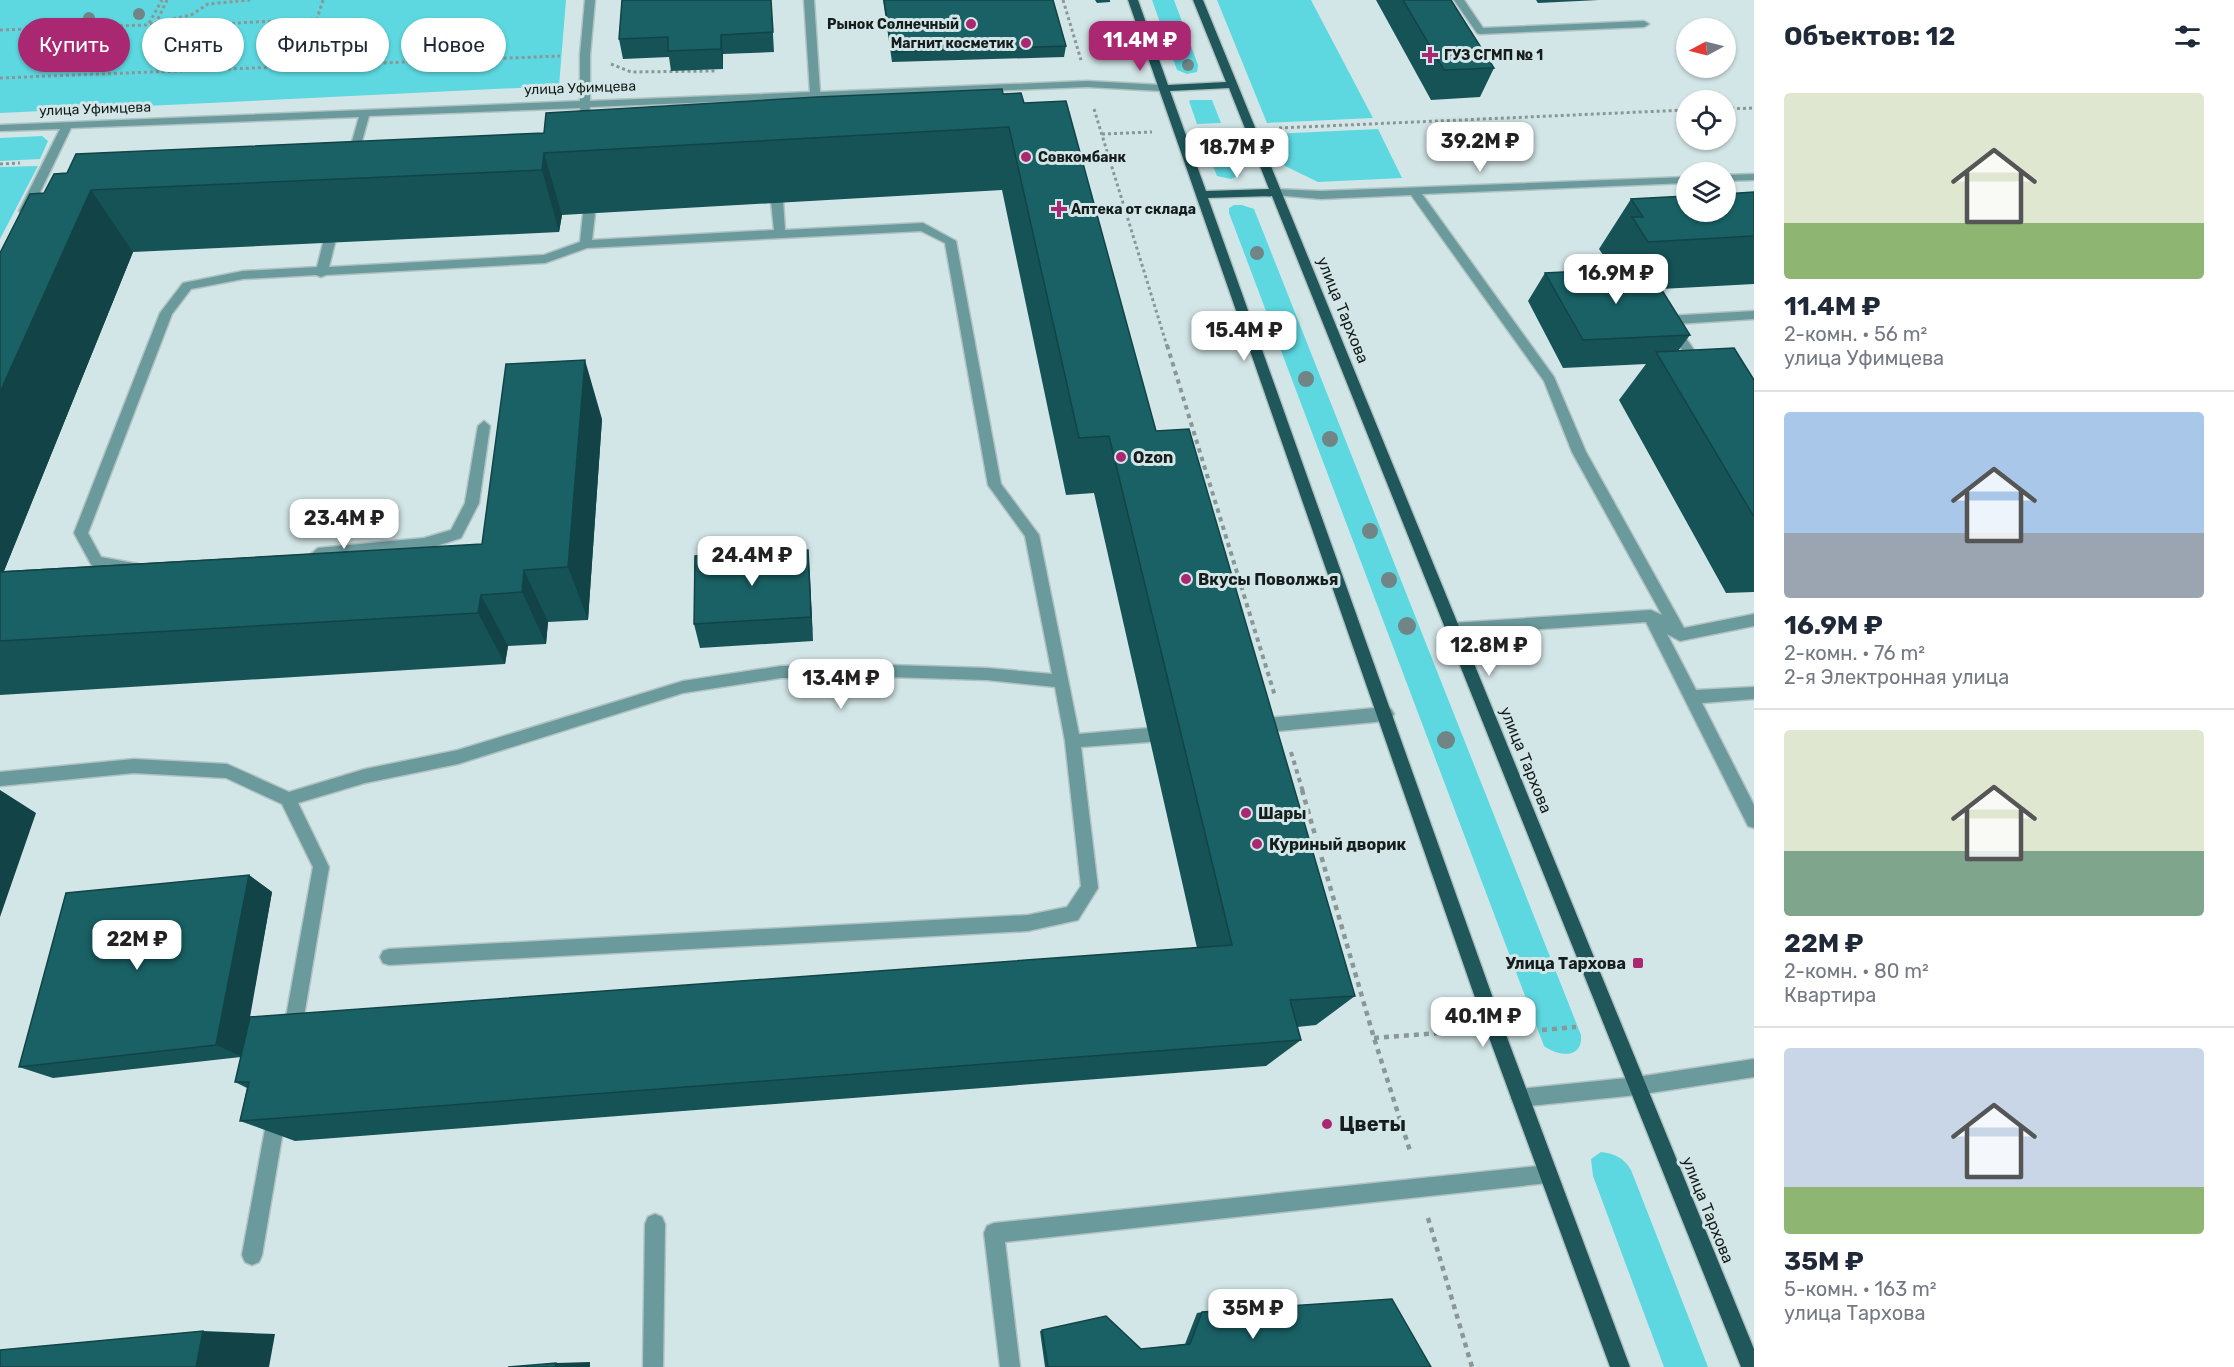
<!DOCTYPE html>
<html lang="ru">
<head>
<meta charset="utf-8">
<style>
	body { margin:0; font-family:Rubik,sans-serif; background:#f6f6f7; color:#1f2937; height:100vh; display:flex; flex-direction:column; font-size:22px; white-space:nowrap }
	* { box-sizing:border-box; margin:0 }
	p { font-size:20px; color:#747a83 }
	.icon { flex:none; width:33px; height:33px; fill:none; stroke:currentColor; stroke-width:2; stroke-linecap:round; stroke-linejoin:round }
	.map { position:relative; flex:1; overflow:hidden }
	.side { display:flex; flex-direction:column; background:#fff; width:480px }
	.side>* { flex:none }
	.banner { position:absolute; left:18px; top:18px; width:570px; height:54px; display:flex; gap:12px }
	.needle { width:39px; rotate:263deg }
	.controls { position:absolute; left:1676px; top:18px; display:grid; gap:12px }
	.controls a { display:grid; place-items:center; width:60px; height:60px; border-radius:50%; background:#fff; box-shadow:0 2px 4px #0004; font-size:30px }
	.price { position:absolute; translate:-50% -51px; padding:0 14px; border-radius:12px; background:#fff; color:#222; font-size:20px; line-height:39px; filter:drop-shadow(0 2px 3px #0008) }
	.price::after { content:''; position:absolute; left:50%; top:36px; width:18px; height:14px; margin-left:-9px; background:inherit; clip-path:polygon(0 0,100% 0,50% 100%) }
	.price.on { background:#aa2772; color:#fff }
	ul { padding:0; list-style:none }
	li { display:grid; align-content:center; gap:12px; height:318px; padding:0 30px }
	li+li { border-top:2px solid #e0e1e3 }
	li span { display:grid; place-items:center; height:186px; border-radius:6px; color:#555 }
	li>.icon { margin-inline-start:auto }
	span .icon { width:108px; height:108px; fill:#fffc; stroke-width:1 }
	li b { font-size:26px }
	h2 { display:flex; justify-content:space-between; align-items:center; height:72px; padding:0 30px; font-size:26px }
	.chip { padding:0 21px; border-radius:27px; background:#fff; box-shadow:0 2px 4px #0004; font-size:21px; line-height:54px }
	.chip.on { background:#aa2772; color:#fff }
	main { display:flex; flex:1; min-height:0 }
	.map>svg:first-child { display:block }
	.green { fill:#5dd8e0 }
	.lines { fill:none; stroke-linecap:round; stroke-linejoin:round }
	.minor-casing { stroke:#b1c2c3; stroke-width:3 }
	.major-casing { stroke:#b1c2c3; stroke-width:3 }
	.path-far2 { stroke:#899797; stroke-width:3; stroke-dasharray:3 3; stroke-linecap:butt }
	.path-far1 { stroke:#899797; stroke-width:4; stroke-dasharray:4.5 4.5; stroke-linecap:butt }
	.path { stroke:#899797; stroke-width:4.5; stroke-dasharray:5 5; stroke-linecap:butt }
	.minor { fill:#6a9a9c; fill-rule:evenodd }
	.major { fill:#1f575a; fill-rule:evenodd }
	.tree { fill:#718587 }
	.wall { fill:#165357 }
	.shaded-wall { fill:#124447 }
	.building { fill:#196165; stroke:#124447; stroke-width:1.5 }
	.poi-dot { fill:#aa2772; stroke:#d3e6e7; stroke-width:2 }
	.labels { text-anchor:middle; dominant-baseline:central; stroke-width:6; stroke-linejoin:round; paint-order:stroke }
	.far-poi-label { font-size:14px; font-weight:bold; fill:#161d1d; stroke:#d3e6e7; text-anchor:start }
	.far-street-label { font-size:14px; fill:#161d1d; stroke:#d3e6e7 }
	.street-label { font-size:16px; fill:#161d1d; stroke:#d3e6e7 }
	.poi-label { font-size:16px; font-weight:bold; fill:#161d1d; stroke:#d3e6e7; text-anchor:start }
	.near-poi-label { font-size:20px; font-weight:bold; fill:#161d1d; stroke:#d3e6e7; text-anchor:start }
</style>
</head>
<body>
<main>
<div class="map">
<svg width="1754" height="1367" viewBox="0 0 1754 1367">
	<rect width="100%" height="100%" fill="#d3e6e7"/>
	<g class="green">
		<polygon points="0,0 566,0 559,86 0,113"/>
		<polygon points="1152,0 1174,0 1198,65 1197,72 1187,74 1177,70"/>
		<polygon points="1217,0 1311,0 1373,118 1267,123"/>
		<polygon points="1191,100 1212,100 1221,123 1197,124 1189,101"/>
		<polygon points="1378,129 1402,178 1318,182 1285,166 1272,134"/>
		<polygon points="1225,134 1240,175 1231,179 1217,176 1201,135"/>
		<polygon points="42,136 48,141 40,159 0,161 0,138"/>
		<polygon points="38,166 0,239 0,167"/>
		<path d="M1234,205H1242L1254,209L1581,1035C1583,1059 1559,1057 1544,1046L1229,213V208Z"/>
		<path d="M1601,1152C1615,1154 1623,1157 1631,1170L1708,1367H1664L1593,1176L1591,1159Z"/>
	</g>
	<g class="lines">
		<defs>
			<g id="minor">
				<polygon points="585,0 595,0 590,55 590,101 810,92 804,0 814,0 820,92 1087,81 1162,85 1167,88 1162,91 1087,87 590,107 589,113 581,113 580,108 369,116 357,159 352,162 347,159 359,117 71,128 31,211 25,215 19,211 60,129 0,131 0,125 580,101 580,55"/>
				<polygon points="1454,0 1464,0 1483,28 1644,21 1649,24 1644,27 1480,34 1477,33"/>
				<polygon points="1754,174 1754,180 1725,181 1725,175"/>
				<polygon points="1686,177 1686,183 1422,194 1554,377 1586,452 1684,628 1754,614 1754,626 1680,641 1667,634 1696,690 1754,687 1754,699 1702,703 1754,805 1754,828 1748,826 1646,622 1452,635 1447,633 1445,629 1447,625 1452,623 1651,610 1662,615 1572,452 1544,381 1411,195 1321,199 1274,195 1268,192 1274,189 1321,191"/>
				<polygon points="777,197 783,201 785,230 923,223 956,241 1001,484 1039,535 1079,734 1149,728 1154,730 1157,735 1154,740 1149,742 1081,747 1098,888 1078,920 1028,931 389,965 383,963 380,957 383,951 389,949 1028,915 1067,907 1081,886 1065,741 1055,687 987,680 889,677 781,678 683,693 458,764 365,783 298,803 329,867 301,1034 298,1040 292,1043 286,1040 283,1034 313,867 282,804 226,778 134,773 0,786 0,772 134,759 227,764 289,792 365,769 458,750 683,681 781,666 889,665 987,668 1052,674 1025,536 988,485 945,243 921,231 587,248 545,263 326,275 321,277 316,275 243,279 191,289 172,314 88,533 101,557 138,564 140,568 138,572 133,574 92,566 74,533 160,313 183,283 243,271 317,267 323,243 329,239 335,243 329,267 544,255 580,242 583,214 589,210 595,214 592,240 774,230 771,201"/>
				<polygon points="1754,311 1754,319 1676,324 1706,367 1700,371 1696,370 1661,320 1667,316"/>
				<polygon points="484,421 490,426 479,503 461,538 424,550 318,560 313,558 311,554 318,548 424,538 451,530 465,503 478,426"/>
				<polygon points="1386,707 1391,709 1394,714 1391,719 1386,721 1256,733 1251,731 1248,726 1251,721 1256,719"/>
				<polygon points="1754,1059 1754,1077 1637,1095 1520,1107 1514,1104 1511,1098 1514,1092 1520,1089 1637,1077"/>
				<polygon points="277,1104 284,1106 286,1113 262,1255 259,1262 252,1265 245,1262 242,1255 268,1113 270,1106"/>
				<polygon points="1548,1165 1555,1167 1557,1174 1555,1181 1548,1183 1005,1242 1020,1367 1000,1367 984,1233 987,1226 994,1223"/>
				<polygon points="655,1214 662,1217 665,1224 663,1367 643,1367 645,1224 648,1217"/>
			</g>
			<path id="major" d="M1128,0H1138L1168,85L1226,82L1193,0H1203L1754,1349V1367H1741L1272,196L1208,198L1505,1032L1630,1367H1610L1487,1032ZM1229,88L1269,189L1206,191L1170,91Z"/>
		</defs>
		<use href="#minor" class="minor-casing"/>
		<use href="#major" class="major-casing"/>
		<g class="path-far2">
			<polyline points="167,0 154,27 317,19 323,0"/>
			<polyline points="1063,0 1081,60"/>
			<polyline points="149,23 162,0"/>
			<polyline points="0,30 145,25 191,15 208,4 250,0"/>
			<polyline points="611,64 631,72 716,71"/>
			<polyline points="0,78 560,56"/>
			<polyline points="1094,109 1167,346"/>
			<polyline points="1725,109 1754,108"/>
			<polyline points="1279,128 1686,110"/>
			<polyline points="1206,130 1223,130"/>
			<polyline points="1102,134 1152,132"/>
			<polyline points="0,164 20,163"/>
		</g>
		<g class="path-far1">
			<polyline points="1167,345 1275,696"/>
			<polyline points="1291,752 1303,792"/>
		</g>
		<g class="path">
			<polyline points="1302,790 1374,1038 1411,1154"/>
			<polyline points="1542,1030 1576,1027"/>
			<polyline points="1374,1038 1452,1032"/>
			<polyline points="1428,1218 1472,1367"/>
		</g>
		<use href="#minor" class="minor"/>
		<use href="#major" class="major"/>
	</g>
	<g class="tree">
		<circle cx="139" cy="14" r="6"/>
		<circle cx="89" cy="18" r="6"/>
		<circle cx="1188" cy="65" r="6"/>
		<circle cx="1228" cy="153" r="7"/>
		<circle cx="1257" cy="253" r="7"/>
		<circle cx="1285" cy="327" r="8"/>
		<circle cx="1306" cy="379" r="8"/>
		<circle cx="1330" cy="439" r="8"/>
		<circle cx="1370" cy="531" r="8"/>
		<circle cx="1389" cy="580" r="8"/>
		<circle cx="1407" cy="626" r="9"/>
		<circle cx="1446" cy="740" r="9"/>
	</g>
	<g class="wall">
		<polygon points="622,0 771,0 774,52 723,54 723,69 671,71 669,57 623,59 619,39"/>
		<polygon points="883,0 1053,0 1066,46 1064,57 892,62"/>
		<polygon points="1095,0 1110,0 1110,2 1097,3"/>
		<polygon points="1376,0 1451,0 1494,68 1480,97 1431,100"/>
		<polygon points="1536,0 1599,0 1538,3"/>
		<polygon points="1003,94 1024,103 1156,431 1355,996 1316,1025 1297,1027 1301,1040 1266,1066 295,1141 240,1121 247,1088 235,1082 241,1057 53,1078 19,1067 249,875 272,892 249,1019 1197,948 1094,493 1066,495 1002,190 562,215 559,232 133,252 4,571 482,544 602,419 588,620 548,622 546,644 508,646 505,664 0,695 0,253 44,193 544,133"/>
		<polygon points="1754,192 1754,284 1661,289 1690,335 1678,351 1754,380 1754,592 1726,593 1619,400 1646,364 1563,368 1528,301 1545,273 1601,270 1599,267 1605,258 1599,249 1631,199"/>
		<polygon points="808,550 813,641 700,648 694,624"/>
		<polygon points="1202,1312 1431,1367 1045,1367 1040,1331 1106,1316 1141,1349 1185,1344 1197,1313"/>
	</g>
	<g class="shaded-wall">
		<polygon points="721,35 723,54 723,69 721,49"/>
		<polygon points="544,153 562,215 559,232 542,170"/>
		<polygon points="91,190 133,252 0,581 0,392"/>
		<polygon points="585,360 602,419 588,620 568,567"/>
		<polygon points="808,550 810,575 813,641 811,617"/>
		<polygon points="524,570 548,622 546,644 522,592"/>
		<polygon points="481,595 508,646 505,664 478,613"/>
		<polygon points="0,790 36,813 0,917"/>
		<polygon points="249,875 272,892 243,1057 216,1045"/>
		<polygon points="203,1331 275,1334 269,1367 196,1367"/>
		<polygon points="590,1362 590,1367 555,1367 556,1363"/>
	</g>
	<g class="building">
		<polygon points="622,0 771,0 773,32 721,35 721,49 668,51 668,37 619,39"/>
		<polygon points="884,0 1053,0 1066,46 892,52"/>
		<polygon points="1403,0 1451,0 1494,68 1444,70"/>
		<polygon points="1002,89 1003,94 1021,93 1024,103 1066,101 1156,431 1189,429 1355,996 1290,1000 1301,1040 240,1121 249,1082 235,1082 250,1017 1232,945 1109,436 1079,438 1009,127 544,153 542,170 91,190 0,392 0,253 30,194 44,193 54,174 67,173 76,154 544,133 546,113 817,97"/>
		<polygon points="1754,192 1754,236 1648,242 1632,217 1643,217 1631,199 1686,196 1686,212 1725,212 1725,194"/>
		<polygon points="1622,269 1624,272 1650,271 1690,335 1583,340 1545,273"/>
		<polygon points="1734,348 1754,380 1754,517 1656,352"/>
		<polygon points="585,360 568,567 524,570 522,592 481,595 478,613 0,641 0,572 482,544 506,364"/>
		<polygon points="808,550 811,617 694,624 695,556"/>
		<polygon points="249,875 216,1045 19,1067 66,893"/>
		<polygon points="1392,1299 1431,1367 1048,1367 1042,1330 1106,1316 1141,1349 1190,1344 1202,1312"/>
		<polygon points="203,1331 196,1367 0,1367 0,1350"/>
		<polygon points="556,1363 555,1367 508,1367"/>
	</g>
	<g class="poi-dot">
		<circle cx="971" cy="24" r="6"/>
		<circle cx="1026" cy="43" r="6"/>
		<path d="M1427 46h6v6h6v6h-6v6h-6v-6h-6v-6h6z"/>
		<circle cx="1026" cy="157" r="6"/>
		<path d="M1056 200h6v6h6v6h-6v6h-6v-6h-6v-6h6z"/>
		<circle cx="1121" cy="457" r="6"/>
		<circle cx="1186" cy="579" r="6"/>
		<circle cx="1246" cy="813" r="6"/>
		<circle cx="1257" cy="844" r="6"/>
		<rect x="1632" y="957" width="12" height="12" rx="3"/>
		<circle cx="1327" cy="1124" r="6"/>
	</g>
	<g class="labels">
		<g class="far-poi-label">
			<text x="959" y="24" text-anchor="end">Рынок Солнечный</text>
			<text x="1014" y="43" text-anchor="end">Магнит косметик</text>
			<text x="1444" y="55">ГУЗ СГМП № 1</text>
			<text x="1038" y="157">Совкомбанк</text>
			<text x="1071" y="209">Аптека от склада</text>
		</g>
		<g class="far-street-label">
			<text transform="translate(580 88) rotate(-2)">улица Уфимцева</text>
			<text transform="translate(95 109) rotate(-2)">улица Уфимцева</text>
		</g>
		<g class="street-label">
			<text transform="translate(1343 310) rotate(68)">улица Тархова</text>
			<text transform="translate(1526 760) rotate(68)">улица Тархова</text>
			<text transform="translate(1708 1210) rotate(68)">улица Тархова</text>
		</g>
		<g class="poi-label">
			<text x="1133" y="457">Ozon</text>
			<text x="1198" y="579">Вкусы Поволжья</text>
			<text x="1258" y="813">Шары</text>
			<text x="1269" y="844">Куриный дворик</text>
			<text x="1626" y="963" text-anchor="end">Улица Тархова</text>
		</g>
		<g class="near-poi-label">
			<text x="1339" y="1124">Цветы</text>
		</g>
	</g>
</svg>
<div class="controls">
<a><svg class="needle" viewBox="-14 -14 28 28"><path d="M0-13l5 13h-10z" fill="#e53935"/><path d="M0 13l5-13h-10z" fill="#747a83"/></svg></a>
<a><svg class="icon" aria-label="locate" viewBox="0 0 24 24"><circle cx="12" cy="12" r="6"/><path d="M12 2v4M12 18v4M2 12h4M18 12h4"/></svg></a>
<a><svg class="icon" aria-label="layers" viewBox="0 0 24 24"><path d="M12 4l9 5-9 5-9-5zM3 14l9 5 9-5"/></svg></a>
</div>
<b class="price on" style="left:1140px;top:72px">11.4M ₽</b>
<b class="price" style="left:1480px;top:173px">39.2M ₽</b>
<b class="price" style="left:1237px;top:179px">18.7M ₽</b>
<b class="price" style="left:1616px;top:305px">16.9M ₽</b>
<b class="price" style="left:1244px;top:362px">15.4M ₽</b>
<b class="price" style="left:344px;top:550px">23.4M ₽</b>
<b class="price" style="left:752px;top:587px">24.4M ₽</b>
<b class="price" style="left:1489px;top:677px">12.8M ₽</b>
<b class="price" style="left:841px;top:710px">13.4M ₽</b>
<b class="price" style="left:137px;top:971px">22M ₽</b>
<b class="price" style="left:1483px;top:1048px">40.1M ₽</b>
<b class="price" style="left:1253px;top:1340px">35M ₽</b>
<div class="banner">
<a class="chip on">Купить</a>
<a class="chip">Снять</a>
<a class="chip">Фильтры</a>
<a class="chip">Новое</a>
</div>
</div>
<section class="side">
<h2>Объектов: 12<svg class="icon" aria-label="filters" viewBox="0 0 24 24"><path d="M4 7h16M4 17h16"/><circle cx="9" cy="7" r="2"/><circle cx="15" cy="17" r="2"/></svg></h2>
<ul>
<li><span style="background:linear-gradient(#dfe7d0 70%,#8fb573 0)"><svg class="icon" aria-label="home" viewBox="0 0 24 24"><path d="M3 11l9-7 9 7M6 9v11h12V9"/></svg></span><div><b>11.4M ₽</b><p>2-комн. · 56 m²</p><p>улица Уфимцева</p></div></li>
<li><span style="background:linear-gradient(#a9c7e8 65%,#9aa5b1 0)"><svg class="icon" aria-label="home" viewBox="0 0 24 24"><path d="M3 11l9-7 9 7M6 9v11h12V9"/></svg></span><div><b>16.9M ₽</b><p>2-комн. · 76 m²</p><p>2-я Электронная улица</p></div></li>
<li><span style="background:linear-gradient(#dfe7d0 65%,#7fa58c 0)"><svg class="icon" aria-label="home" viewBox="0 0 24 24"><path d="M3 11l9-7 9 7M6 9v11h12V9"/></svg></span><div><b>22M ₽</b><p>2-комн. · 80 m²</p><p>Квартира</p></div></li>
<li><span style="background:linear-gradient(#c9d6e8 75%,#8fb573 0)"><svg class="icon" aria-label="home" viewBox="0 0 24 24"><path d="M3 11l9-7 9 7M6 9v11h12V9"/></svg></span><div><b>35M ₽</b><p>5-комн. · 163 m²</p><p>улица Тархова</p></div></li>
</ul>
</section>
</main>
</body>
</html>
